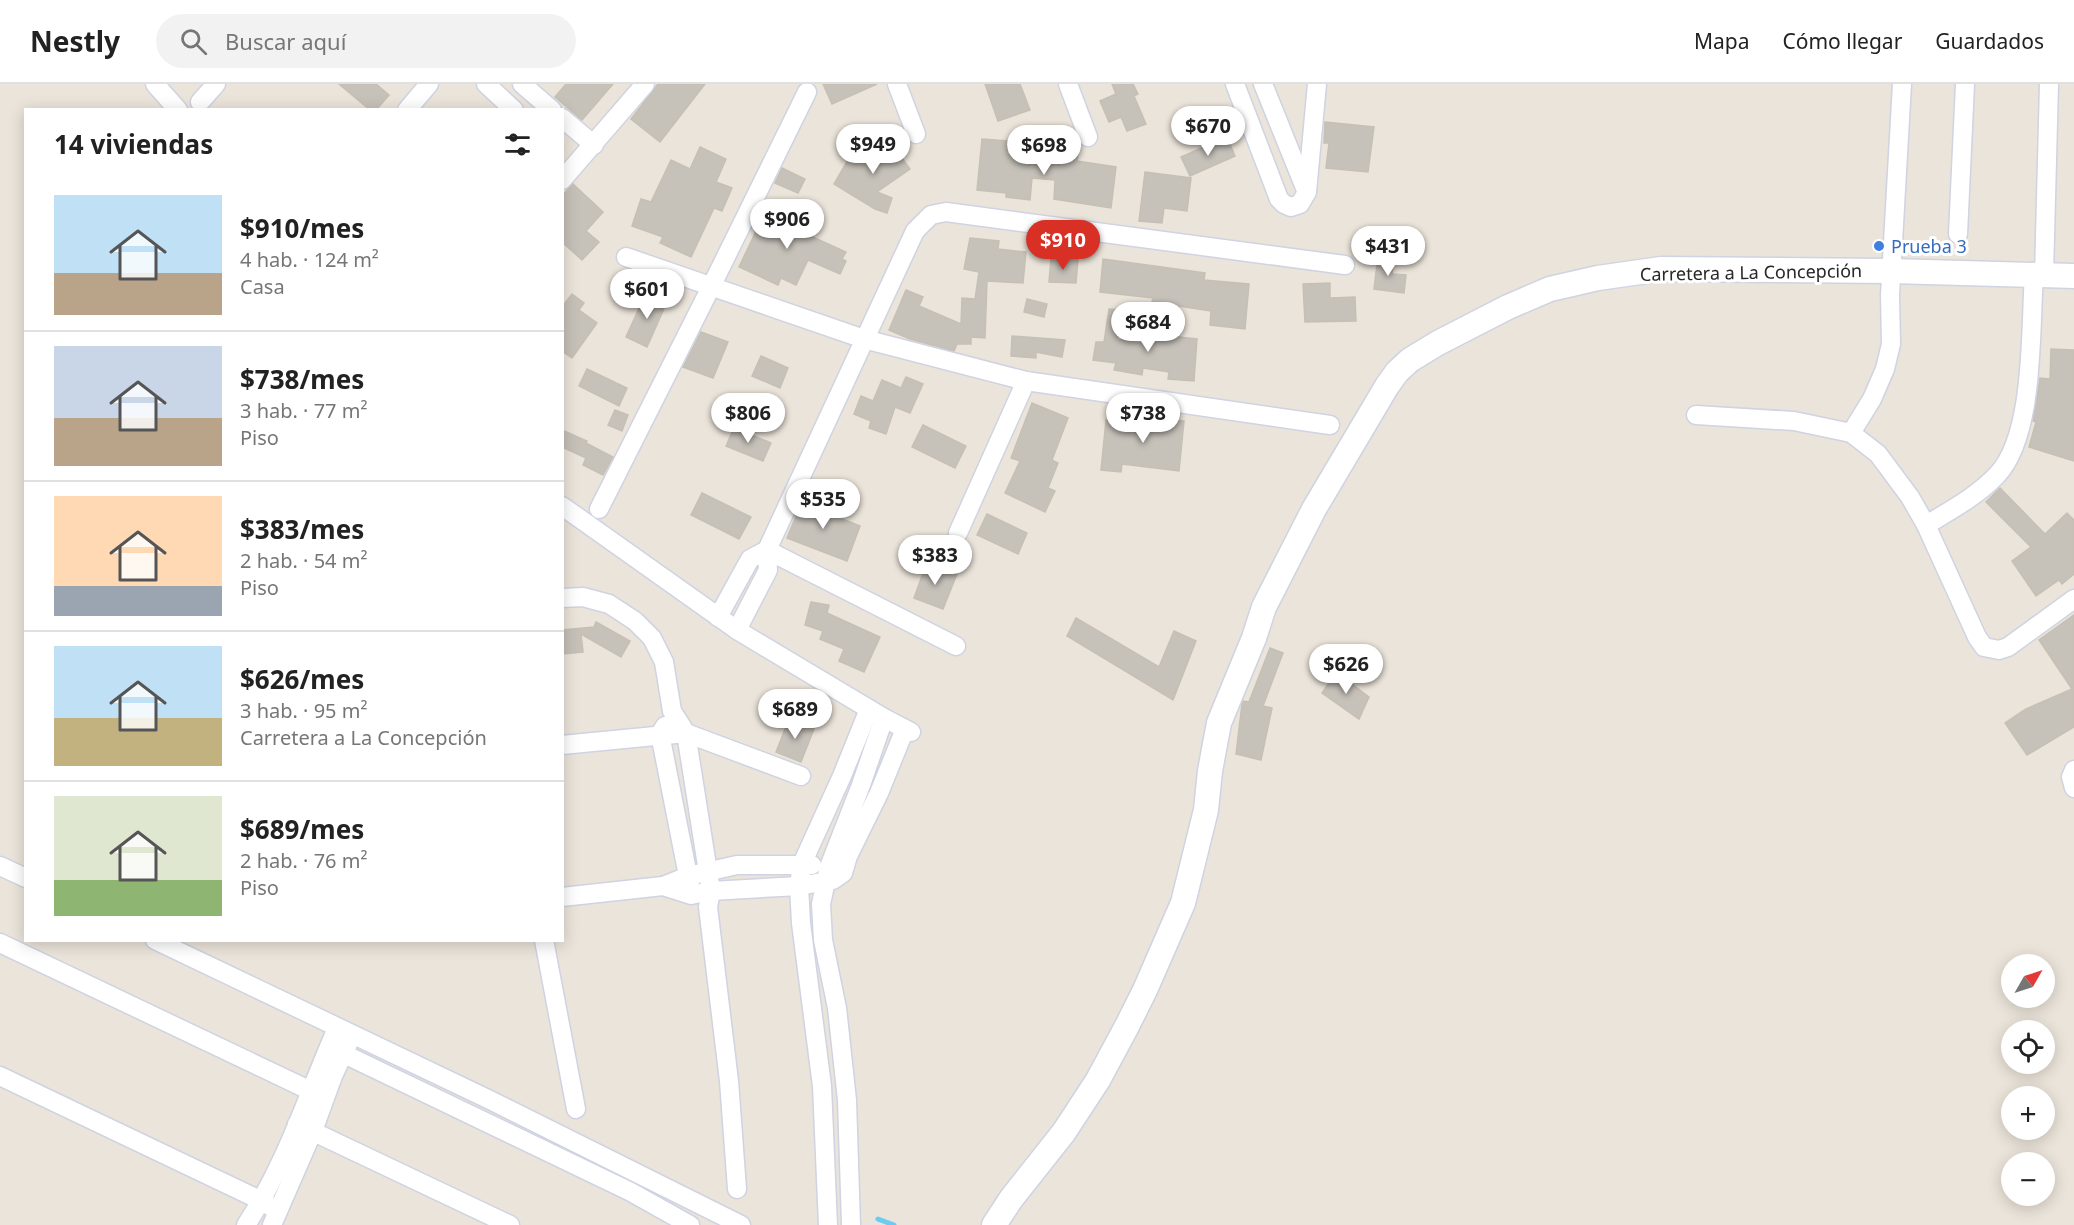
<!DOCTYPE html>
<html lang="es">
<head>
<meta charset="utf-8">
<style>
	body { margin:0; font-family:"Noto Sans",sans-serif; background:#f2f2f2; color:#222; height:100vh; display:flex; flex-direction:column; font-size:22px; white-space:nowrap }
	* { box-sizing:border-box; margin:0 }
	p { font-size:20px; color:#767676 }
	.icon { flex:none; width:33px; height:33px; fill:none; stroke:currentColor; stroke-width:2; stroke-linecap:round; stroke-linejoin:round }
	.map { position:relative; flex:1; overflow:hidden }
	.panel { position:absolute; left:24px; top:24px; width:540px; height:834px; display:flex; flex-direction:column; background:#fff; border-radius:0px; box-shadow:0 3px 15px #0003 }
	.panel>* { flex:none }
	.needle { width:39px; rotate:51deg }
	.buttons { position:absolute; left:2001px; top:870px; display:grid; gap:12px }
	.buttons a { display:grid; place-items:center; width:54px; height:54px; border-radius:50%; background:#fff; box-shadow:0 3px 15px #0003; font-size:30px }
	.price { position:absolute; translate:-50% -51px; padding:0 14px; border-radius:21px; background:#fff; color:#222; font-size:20px; line-height:39px; filter:drop-shadow(0 2px 3px #0008) }
	.price::after { content:''; position:absolute; left:50%; top:36px; width:18px; height:14px; margin-left:-9px; background:inherit; clip-path:polygon(0 0,100% 0,50% 100%) }
	.price.active { background:#d93025; color:#fff }
	ul { padding:0; list-style:none }
	li { display:flex; align-items:center; gap:18px; height:150px; padding:0 30px }
	li+li { border-top:2px solid #e0e0e0 }
	li span { display:grid; place-items:center; flex:none; width:168px; height:120px; border-radius:0px; color:#555 }
	li>.icon { margin-inline-start:auto }
	span .icon { width:72px; height:72px; fill:#fffc; stroke-width:1 }
	li b { font-size:26px }
	h2 { display:flex; justify-content:space-between; align-items:center; height:72px; padding:0 30px; font-size:26px }
	header { display:flex; align-items:center; gap:36px; box-sizing:border-box; height:84px; padding:0 30px; background:#fff; border-bottom:2px solid #e0e0e0 }
	header strong { font-size:28px }
	nav { display:flex; gap:33px; margin-inline-start:auto; font-size:21px }
	.search { width:420px; height:54px; background:#f2f2f2; display:flex; align-items:center; gap:15px; box-sizing:border-box; padding:0 21px; border-radius:33px; color:#767676; font-size:22px }
	.map>svg:first-child { display:block }
	.lines { fill:none; stroke-linecap:round; stroke-linejoin:round }
	.stream { stroke:#6accf0; stroke-width:5 }
	.building { fill:#c6c1b9; stroke:#c6c0b4; stroke-width:1.5 }
	.street-casing { stroke:#cfd3e2; stroke-width:21 }
	.secondary-casing { stroke:#cfd3e2; stroke-width:27 }
	.street { stroke:#fff; stroke-width:18 }
	.secondary { stroke:#fff; stroke-width:24 }
	.shop-dot { fill:#3f7fe0; stroke:#fff; stroke-width:2 }
	.labels { text-anchor:middle; dominant-baseline:central; stroke-width:6; stroke-linejoin:round; paint-order:stroke }
	.shop-label { font-size:18px; fill:#366cbe; stroke:#fff; text-anchor:start }
	.street-label { font-size:18px; fill:#282828; stroke:#fff }
</style>
</head>
<body>
<header>
<strong>Nestly</strong>
<div class="search"><svg class="icon" aria-label="search" viewBox="0 0 24 24"><circle cx="10" cy="10" r="6"/><path d="M15 15l6 6"/></svg>Buscar aquí</div>
<nav><a>Mapa</a><a>Cómo llegar</a><a>Guardados</a></nav>
</header>
<div class="map">
<svg width="2074" height="1141" viewBox="0 0 2074 1141">
	<rect width="100%" height="100%" fill="#ebe4da"/>
	<g class="lines">
		<polyline class="stream" points="878,1135 894,1141"/>
	</g>
	<g class="building">
		<polygon points="339,0 376,0 389,11 376,26 370,26"/>
		<polygon points="566,0 613,0 582,36 555,13"/>
		<polygon points="658,0 705,0 660,58 631,35"/>
		<polygon points="823,0 877,0 832,20"/>
		<polygon points="985,0 1020,0 1030,26 998,37"/>
		<polygon points="1112,0 1133,0 1138,10 1134,12 1146,40 1127,47 1121,33 1109,38 1100,17 1116,10"/>
		<polygon points="1325,38 1374,43 1368,88 1326,84 1329,59 1324,59"/>
		<polygon points="1227,53 1235,72 1190,92 1181,73"/>
		<polygon points="888,55 910,85 877,108 892,114 887,129 875,125 834,100 849,74 855,78"/>
		<polygon points="982,55 1008,57 1007,70 1064,76 1065,68 1078,70 1077,77 1116,83 1111,124 1054,115 1055,96 1032,94 1030,116 1006,113 1006,109 977,106"/>
		<polygon points="700,63 726,75 716,98 732,104 722,127 714,124 691,173 660,159 663,153 632,142 641,115 651,118 671,76 690,85"/>
		<polygon points="782,84 805,95 798,109 775,99"/>
		<polygon points="1145,88 1191,94 1187,127 1164,124 1162,139 1139,137"/>
		<polygon points="573,100 603,128 586,147 599,158 582,176 562,158 562,112"/>
		<polygon points="762,124 806,143 804,149 846,168 842,175 846,177 840,190 808,176 796,201 781,194 778,201 739,183 758,143 754,141"/>
		<polygon points="970,154 999,157 998,165 1026,168 1023,199 987,197 985,254 971,253 971,260 957,260 954,267 910,255 889,246 906,206 923,213 919,222 961,240 962,214 975,215 979,188 964,185"/>
		<polygon points="1378,172 1394,174 1392,190 1406,191 1404,209 1374,205"/>
		<polygon points="1051,174 1078,176 1076,199 1049,198"/>
		<polygon points="1103,175 1205,189 1204,196 1249,200 1245,245 1210,241 1211,227 1152,218 1153,214 1100,208"/>
		<polygon points="1330,199 1330,214 1355,213 1356,237 1305,238 1303,200"/>
		<polygon points="646,209 667,218 647,263 626,253"/>
		<polygon points="572,210 584,219 579,226 597,239 572,274 562,267 562,223"/>
		<polygon points="1027,215 1047,220 1044,233 1024,228"/>
		<polygon points="1109,225 1121,226 1117,255 1150,261 1152,250 1197,255 1194,297 1168,295 1169,288 1143,284 1142,291 1114,286 1116,279 1093,276 1096,258 1104,258"/>
		<polygon points="701,248 728,258 713,294 683,283"/>
		<polygon points="1012,252 1065,256 1062,273 1036,268 1036,274 1011,272"/>
		<polygon points="2051,265 2074,266 2074,377 2029,363 2036,338 2033,337 2040,294 2050,295"/>
		<polygon points="761,272 788,284 780,304 752,292"/>
		<polygon points="587,285 627,304 619,322 579,302"/>
		<polygon points="906,293 923,300 910,329 895,323 886,350 869,344 871,337 854,330 861,312 873,317 882,296 901,304"/>
		<polygon points="1032,319 1068,334 1052,376 1058,379 1048,404 1055,407 1045,428 1005,409 1020,377 1011,374"/>
		<polygon points="615,326 628,331 622,347 608,341"/>
		<polygon points="1132,334 1184,337 1179,387 1122,380 1121,388 1101,386 1106,336 1132,339"/>
		<polygon points="923,341 966,362 955,384 912,363"/>
		<polygon points="734,344 771,359 763,377 726,362"/>
		<polygon points="562,346 587,357 586,359 613,373 603,391 583,381 586,374 562,363"/>
		<polygon points="2000,404 2045,450 2067,429 2074,436 2074,490 2062,500 2059,496 2036,512 2012,477 2031,463 1986,418"/>
		<polygon points="702,409 751,433 739,455 691,431"/>
		<polygon points="804,413 835,425 832,431 860,442 847,477 787,454"/>
		<polygon points="987,430 1027,449 1018,470 977,451"/>
		<polygon points="927,478 957,490 943,525 914,514"/>
		<polygon points="811,518 829,521 827,529 880,553 864,588 839,577 844,565 820,555 823,547 805,541"/>
		<polygon points="2074,531 2074,643 2027,671 2005,639 2026,625 2072,605 2039,556"/>
		<polygon points="1076,534 1159,583 1174,547 1196,557 1173,616 1067,552"/>
		<polygon points="596,538 630,557 621,573 581,550 583,568 562,570 562,546 594,543"/>
		<polygon points="1270,564 1283,569 1263,622 1272,624 1261,676 1236,670 1242,620 1243,617 1249,618"/>
		<polygon points="1336,588 1369,613 1359,635 1322,609"/>
		<polygon points="789,635 814,645 801,678 776,668"/>
	</g>
	<g class="lines">
		<defs>
			<g id="street">
				<polyline points="155,0 178,26"/>
				<polyline points="486,0 514,26"/>
				<polyline points="522,0 552,26"/>
				<polyline points="897,0 916,50"/>
				<polyline points="1068,0 1088,53"/>
				<polyline points="1235,0 1279,115 1284,120 1291,123 1300,120 1307,108 1317,0"/>
				<polyline points="1263,0 1305,104"/>
				<polyline points="200,18 216,0"/>
				<polyline points="407,26 429,0"/>
				<polyline points="562,34 594,61"/>
				<polyline points="562,96 645,0"/>
				<polyline points="1958,150 1965,0"/>
				<polyline points="626,173 864,255 1026,297 1330,341"/>
				<polyline points="2044,191 2049,0"/>
				<polyline points="1696,331 1794,337 1851,349 1878,370 1910,413 1926,441 1977,553 1984,563 1999,566 2008,563 2074,515"/>
				<polyline points="1851,349 1872,315 1885,285 1891,260 1890,211 1902,0"/>
				<polyline points="562,422 737,546 884,634 911,648"/>
				<polyline points="599,425 711,203 807,8"/>
				<path d="M1926,441C1951,426 1977,412 1997,391C2035,351 2030,245 2034,191"/>
				<polyline points="958,449 1026,297"/>
				<polyline points="767,466 956,562"/>
				<polyline points="562,514 583,513 609,520 635,537 652,554 664,578 672,627 686,649 711,807 708,823 729,997 737,1105"/>
				<polyline points="718,533 750,475 767,466"/>
				<polyline points="737,546 768,486 767,466 915,147 931,131 946,128 1345,181"/>
				<polyline points="665,642 660,650 690,802"/>
				<polyline points="562,661 686,649 801,692"/>
				<polyline points="2074,686 2071,693 2074,704"/>
				<polyline points="0,782 26,794"/>
				<polyline points="663,802 691,811 711,807 799,802 833,796 843,789 848,772 879,709 905,645"/>
				<polyline points="562,813 663,802 688,792 737,781 812,781"/>
				<polyline points="155,856 490,1016 741,1141"/>
				<polyline points="544,856 576,1025"/>
				<polyline points="0,859 311,1007"/>
				<polyline points="344,970 631,1108 690,1141"/>
				<polyline points="0,992 262,1117 278,1127"/>
				<polyline points="297,1040 510,1141"/>
				<path d="M246,1141C286,1081 308,1010 337,944"/>
				<polyline points="272,1141 313,1047 333,992 348,960"/>
				<polyline points="828,1141 822,1002 801,839 799,802 802,780 842,692 869,625"/>
				<polyline points="851,1141 847,1016 837,924 823,856 821,820 829,783 861,701 884,634"/>
			</g>
			<polyline id="secondary" points="994,1141 1011,1115 1064,1048 1098,996 1127,942 1145,906 1183,819 1206,726 1210,687 1219,639 1254,554 1264,523 1314,425 1387,302 1397,288 1410,276 1438,259 1508,223 1550,205 1598,194 1661,185 1891,187 2074,192"/>
		</defs>
		<use href="#street" class="street-casing"/>
		<use href="#secondary" class="secondary-casing"/>
		<use href="#street" class="street"/>
		<use href="#secondary" class="secondary"/>
	</g>
	<circle class="shop-dot" cx="1879" cy="162" r="6"/>
	<g class="labels">
		<g class="shop-label">
			<text x="1891" y="162">Prueba 3</text>
		</g>
		<g class="street-label">
			<text transform="translate(1751 188) rotate(-1)">Carretera a La Concepción</text>
		</g>
	</g>
</svg>
<div class="buttons">
<a><svg class="needle" viewBox="-14 -14 28 28"><path d="M0-13l5 13h-10z" fill="#e53935"/><path d="M0 13l5-13h-10z" fill="#767676"/></svg></a>
<a><svg class="icon" aria-label="locate" viewBox="0 0 24 24"><circle cx="12" cy="12" r="6"/><path d="M12 2v4M12 18v4M2 12h4M18 12h4"/></svg></a>
<a>+</a>
<a>−</a>
</div>
<b class="price" style="left:1208px;top:73px">$670</b>
<b class="price" style="left:873px;top:91px">$949</b>
<b class="price" style="left:1044px;top:92px">$698</b>
<b class="price" style="left:787px;top:166px">$906</b>
<b class="price active" style="left:1063px;top:187px">$910</b>
<b class="price" style="left:1388px;top:193px">$431</b>
<b class="price" style="left:647px;top:236px">$601</b>
<b class="price" style="left:1148px;top:269px">$684</b>
<b class="price" style="left:748px;top:360px">$806</b>
<b class="price" style="left:1143px;top:360px">$738</b>
<b class="price" style="left:823px;top:446px">$535</b>
<b class="price" style="left:935px;top:502px">$383</b>
<b class="price" style="left:1346px;top:611px">$626</b>
<b class="price" style="left:795px;top:656px">$689</b>
<section class="panel">
<h2>14 viviendas<svg class="icon" aria-label="filters" viewBox="0 0 24 24"><path d="M4 7h16M4 17h16"/><circle cx="9" cy="7" r="2"/><circle cx="15" cy="17" r="2"/></svg></h2>
<ul>
<li><span style="background:linear-gradient(#bfe0f5 65%,#b9a48a 0)"><svg class="icon" aria-label="home" viewBox="0 0 24 24"><path d="M3 11l9-7 9 7M6 9v11h12V9"/></svg></span><div><b>$910/mes</b><p>4 hab. · 124 m²</p><p>Casa</p></div></li>
<li><span style="background:linear-gradient(#c9d6e8 60%,#b9a48a 0)"><svg class="icon" aria-label="home" viewBox="0 0 24 24"><path d="M3 11l9-7 9 7M6 9v11h12V9"/></svg></span><div><b>$738/mes</b><p>3 hab. · 77 m²</p><p>Piso</p></div></li>
<li><span style="background:linear-gradient(#ffd9b3 75%,#9aa5b1 0)"><svg class="icon" aria-label="home" viewBox="0 0 24 24"><path d="M3 11l9-7 9 7M6 9v11h12V9"/></svg></span><div><b>$383/mes</b><p>2 hab. · 54 m²</p><p>Piso</p></div></li>
<li><span style="background:linear-gradient(#bfe0f5 60%,#c2b280 0)"><svg class="icon" aria-label="home" viewBox="0 0 24 24"><path d="M3 11l9-7 9 7M6 9v11h12V9"/></svg></span><div><b>$626/mes</b><p>3 hab. · 95 m²</p><p>Carretera a La Concepción</p></div></li>
<li><span style="background:linear-gradient(#dfe7d0 70%,#8fb573 0)"><svg class="icon" aria-label="home" viewBox="0 0 24 24"><path d="M3 11l9-7 9 7M6 9v11h12V9"/></svg></span><div><b>$689/mes</b><p>2 hab. · 76 m²</p><p>Piso</p></div></li>
</ul>
</section>
</div>
</body>
</html>
